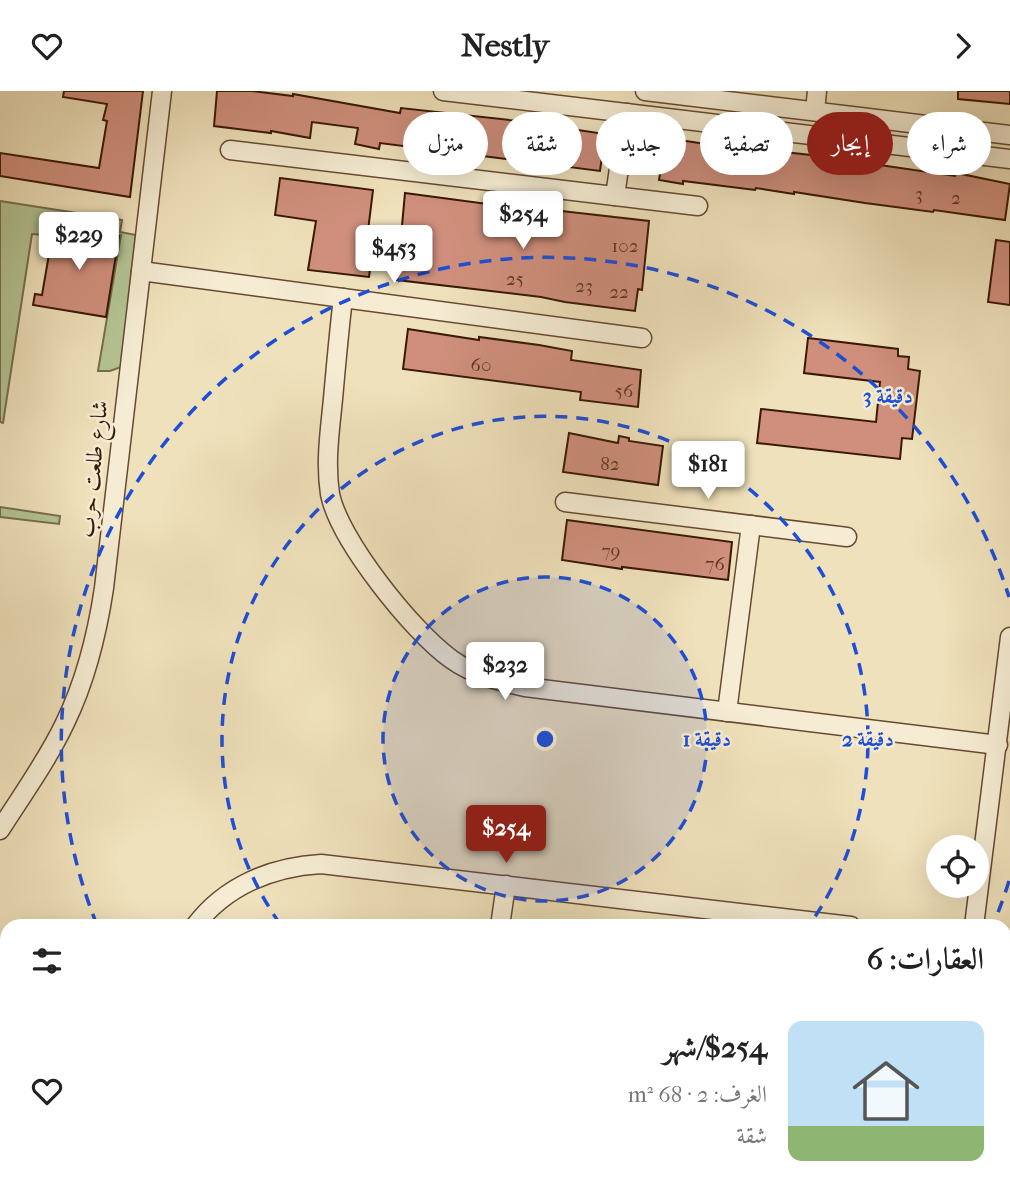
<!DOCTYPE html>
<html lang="ar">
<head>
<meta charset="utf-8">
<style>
	body { margin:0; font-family:"IM FELL French Canon",Amiri,serif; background:#f2f2f2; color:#222; direction:rtl; height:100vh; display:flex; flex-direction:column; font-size:26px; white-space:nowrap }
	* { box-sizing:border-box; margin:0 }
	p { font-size:23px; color:#767676 }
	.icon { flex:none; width:38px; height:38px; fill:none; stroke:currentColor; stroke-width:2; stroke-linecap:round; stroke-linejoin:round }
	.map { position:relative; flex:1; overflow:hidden; direction:ltr }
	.panel { position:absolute; left:0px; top:828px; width:1012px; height:275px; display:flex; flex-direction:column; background:#fff; border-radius:21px 21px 0 0; box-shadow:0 7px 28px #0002; direction:rtl }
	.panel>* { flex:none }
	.guide { position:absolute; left:21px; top:21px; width:970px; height:63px; direction:rtl; display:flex; gap:14px }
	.controls { position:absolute; left:926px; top:744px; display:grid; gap:14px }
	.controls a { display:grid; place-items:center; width:63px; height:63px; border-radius:50%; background:#fff; box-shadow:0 7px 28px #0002; font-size:35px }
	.price { position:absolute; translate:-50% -60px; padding:0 16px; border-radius:7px; background:#fff; color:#222; font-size:23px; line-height:46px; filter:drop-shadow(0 2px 4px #0008) }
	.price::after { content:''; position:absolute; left:50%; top:42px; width:21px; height:16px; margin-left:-10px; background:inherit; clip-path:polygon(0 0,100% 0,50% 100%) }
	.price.active { background:#8f2418; color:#fff }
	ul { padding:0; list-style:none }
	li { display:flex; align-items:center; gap:21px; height:175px; padding:0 28px }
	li+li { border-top:2px solid #e0e0e0 }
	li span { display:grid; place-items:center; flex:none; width:196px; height:140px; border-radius:14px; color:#555 }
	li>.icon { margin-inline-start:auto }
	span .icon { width:84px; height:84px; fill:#fffc; stroke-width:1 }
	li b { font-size:30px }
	h2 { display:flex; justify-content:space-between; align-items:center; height:84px; padding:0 28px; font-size:30px }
	.chip { padding:0 24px; border-radius:32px; background:#fff; box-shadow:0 7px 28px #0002; font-size:24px; line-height:63px }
	.chip.active { background:#8f2418; color:#fff }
	header { display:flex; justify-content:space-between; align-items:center; height:91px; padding:0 28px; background:#fff; font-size:32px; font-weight:700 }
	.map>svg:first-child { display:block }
	.green { fill:#b4c494; stroke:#766e4c; stroke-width:2 }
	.building { fill:#cf8f7c; stroke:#391805; stroke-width:2 }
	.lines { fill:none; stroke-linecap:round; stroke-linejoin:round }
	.minor-casing { stroke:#664a32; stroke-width:21 }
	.minor { stroke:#f5ecd3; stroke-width:18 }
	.ring { fill:none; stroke:#1d4ed8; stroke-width:3.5; stroke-dasharray:12 9 }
	.labels { text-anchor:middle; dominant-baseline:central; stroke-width:5; stroke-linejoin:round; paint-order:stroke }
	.number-label { font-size:19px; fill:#5e3623 }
	.street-label { font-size:23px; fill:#391805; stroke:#f5ecd3 }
	.centre { fill:#1d4ed8; stroke:#f5ecd3; stroke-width:3.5 }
	.ring-label { font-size:21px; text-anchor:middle; font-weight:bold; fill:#1d4ed8; stroke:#f5ecd3; stroke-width:5; stroke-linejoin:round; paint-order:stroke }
</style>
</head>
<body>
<header><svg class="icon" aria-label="forward" viewBox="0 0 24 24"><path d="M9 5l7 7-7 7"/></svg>Nestly<svg class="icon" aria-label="heart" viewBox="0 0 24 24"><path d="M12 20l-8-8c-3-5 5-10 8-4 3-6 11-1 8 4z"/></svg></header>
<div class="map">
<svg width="1010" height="1102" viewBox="0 0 1010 1102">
	<rect width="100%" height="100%" fill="#efe1bb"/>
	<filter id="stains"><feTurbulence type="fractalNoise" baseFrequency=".00286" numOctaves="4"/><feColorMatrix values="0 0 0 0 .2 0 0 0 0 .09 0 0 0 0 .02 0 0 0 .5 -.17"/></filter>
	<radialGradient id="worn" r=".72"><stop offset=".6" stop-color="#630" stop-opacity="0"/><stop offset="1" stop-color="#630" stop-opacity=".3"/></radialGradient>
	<g class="green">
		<polygon points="0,110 122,129 120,141 136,144 121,276 110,280 98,280 121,144 46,132 44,144 32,143 3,332 0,331"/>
		<polygon points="0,416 60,425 59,433 0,426"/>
	</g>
	<g class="building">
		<polygon points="64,0 143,0 130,106 0,85 0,62 99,77 107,30 103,29 107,13 63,6"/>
		<polygon points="217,0 252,0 293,5 293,3 400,22 401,17 572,36 571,38 605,43 600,80 380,52 379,58 355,53 358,37 312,31 310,47 271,40 271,42 214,35"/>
		<polygon points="958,0 1010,0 1010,13 958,8"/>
		<polygon points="666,47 739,58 739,56 811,64 955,85 956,82 1010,93 1005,129 934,119 933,121 865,112 794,101 794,103 756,97 755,99 683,90 683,93 659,89"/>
		<polygon points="280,87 373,99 367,148 374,149 369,186 308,179 316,130 275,124"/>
		<polygon points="405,102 517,117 518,115 649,130 642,199 638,198 635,220 565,211 541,206 397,189"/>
		<polygon points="54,134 119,145 106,226 33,214 35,203 42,204"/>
		<polygon points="996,149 1010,151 1010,214 988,211"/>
		<polygon points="408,238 479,249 479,246 539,254 572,260 571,269 641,279 638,316 580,309 581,301 403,278"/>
		<polygon points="808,247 898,258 898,265 909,266 908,278 920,280 912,348 902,347 900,368 757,352 761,318 876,331 880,291 804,282"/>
		<polygon points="569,342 618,352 619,345 629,347 629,350 663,355 658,394 563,381"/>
		<polygon points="567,429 732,451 728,489 622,476 622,478 562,469"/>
	</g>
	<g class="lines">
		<defs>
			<g id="minor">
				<polyline points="443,0 1010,68"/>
				<polyline points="645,0 1010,44"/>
				<polyline points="815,20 817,0"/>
				<polyline points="230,59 698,115"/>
				<polyline points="615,105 627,22"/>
				<polyline points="141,180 642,247"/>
				<path d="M343,207C339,241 336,274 333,308C330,339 325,371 330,403C339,449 413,541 451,568C473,584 499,590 525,596L998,654"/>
				<polyline points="565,411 847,446"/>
				<polyline points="727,621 751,434"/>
				<path d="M0,739C22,704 47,670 65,632C86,589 97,544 104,497L162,0"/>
				<path d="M195,835C225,795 271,776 321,773L851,835"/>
				<polyline points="500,835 506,794"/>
				<polyline points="974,835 1010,546"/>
				<polyline points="82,1102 83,1096"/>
				<polyline points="111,1102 112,1096"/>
				<polyline points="246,1102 247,1096"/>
				<polyline points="270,1102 271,1096"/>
				<polyline points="715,1102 716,1096"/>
				<polyline points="944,1102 944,1096"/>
			</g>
		</defs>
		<use href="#minor" class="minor-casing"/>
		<use href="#minor" class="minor"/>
	</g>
	<circle cx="545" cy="648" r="162" fill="#1d4ed8" fill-opacity=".12"/>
	<g class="ring">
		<circle cx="545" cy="648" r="162"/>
		<path d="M280 833A323 323 0 1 1 810 833"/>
		<path d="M1009 790A485 485 0 0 1 993 834M97 834A485 485 0 1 1 1009 506"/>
	</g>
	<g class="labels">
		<g class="number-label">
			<text x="919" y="103">3</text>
			<text x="956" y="107">2</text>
			<text x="625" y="155">102</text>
			<text x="515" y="188">25</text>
			<text x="584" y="195">23</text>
			<text x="619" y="201">22</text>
			<text x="481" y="274">60</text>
			<text x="624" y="300">56</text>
			<text x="610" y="373">82</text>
			<text x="611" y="460">79</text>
			<text x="715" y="473">76</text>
		</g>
		<g class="street-label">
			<text transform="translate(93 378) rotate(-84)">شارع طلعت حرب</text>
		</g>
	</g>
	<circle cx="545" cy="648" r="10" class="centre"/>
	<g class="ring-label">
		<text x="888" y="312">3 دقيقة</text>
		<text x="707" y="655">1 دقيقة</text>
		<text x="868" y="655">2 دقيقة</text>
	</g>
	<rect width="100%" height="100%" filter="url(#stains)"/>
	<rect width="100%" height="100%" fill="url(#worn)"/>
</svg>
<div class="controls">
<a><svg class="icon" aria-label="locate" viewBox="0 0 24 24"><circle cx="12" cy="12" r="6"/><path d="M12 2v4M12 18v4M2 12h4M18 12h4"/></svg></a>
</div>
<b class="price" style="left:523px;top:160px">$254</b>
<b class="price" style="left:79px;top:181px">$229</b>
<b class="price" style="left:394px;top:194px">$453</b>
<b class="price" style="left:708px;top:410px">$181</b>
<b class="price" style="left:505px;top:611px">$232</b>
<b class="price active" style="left:506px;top:774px">$254</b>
<div class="guide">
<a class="chip">شراء</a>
<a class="chip active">إيجار</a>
<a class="chip">تصفية</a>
<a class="chip">جديد</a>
<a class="chip">شقة</a>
<a class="chip">منزل</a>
</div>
<section class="panel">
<h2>العقارات: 6<svg class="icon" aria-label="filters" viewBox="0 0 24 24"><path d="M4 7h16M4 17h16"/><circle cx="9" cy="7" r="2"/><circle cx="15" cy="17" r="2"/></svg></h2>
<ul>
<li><span style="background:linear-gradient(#bfe0f5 75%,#8fb573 0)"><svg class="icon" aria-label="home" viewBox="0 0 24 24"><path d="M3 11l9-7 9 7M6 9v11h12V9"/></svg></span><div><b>$254/شهر</b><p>الغرف: 2 · 68 m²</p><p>شقة</p></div><svg class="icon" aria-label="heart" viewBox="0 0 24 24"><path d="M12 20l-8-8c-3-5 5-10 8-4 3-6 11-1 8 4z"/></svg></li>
</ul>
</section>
</div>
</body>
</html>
